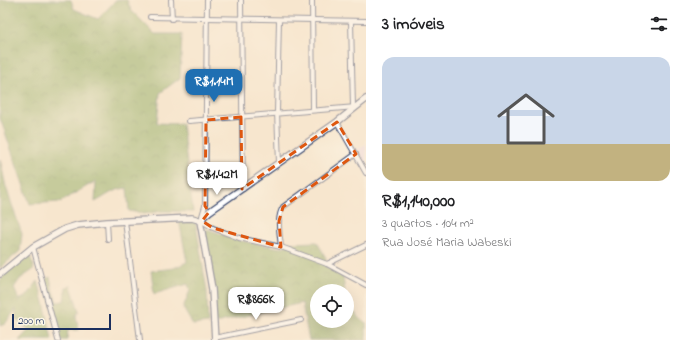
<!DOCTYPE html>
<html lang="pt">
<head>
<meta charset="utf-8">
<style>
	body { margin:0; font-family:"Indie Flower",sans-serif; background:#f2f2f2; color:#202124; height:100vh; display:flex; flex-direction:column; font-size:15px; white-space:nowrap }
	* { box-sizing:border-box; margin:0 }
	p { font-size:13px; color:#757577 }
	.icon { flex:none; width:22px; height:22px; fill:none; stroke:currentColor; stroke-width:2; stroke-linecap:round; stroke-linejoin:round }
	.map { position:relative; flex:1; overflow:hidden }
	.sheet { display:flex; flex-direction:column; background:#fff; width:320px }
	.sheet>* { flex:none }
	.tools { position:absolute; left:310px; top:284px; display:grid; gap:8px }
	.tools a { display:grid; place-items:center; width:44px; height:44px; border-radius:50%; background:#fff; box-shadow:0 4px 16px #0002; font-size:20px }
	.scale { position:absolute; left:12px; bottom:10px; width:99px; box-sizing:border-box; padding-left:4px; border:2px solid #1b2f5e; border-top:0; font-size:11px; line-height:14px; white-space:nowrap; color:#1b2f5e; -webkit-text-stroke:3px #fcf5e5; paint-order:stroke }
	.price { position:absolute; translate:-50% -34px; padding:0 9px; border-radius:8px; background:#fff; color:#222; font-size:13px; line-height:26px; filter:drop-shadow(0 1px 2px #0008) }
	.price::after { content:''; position:absolute; left:50%; top:24px; width:12px; height:9px; margin-left:-6px; background:inherit; clip-path:polygon(0 0,100% 0,50% 100%) }
	.price.selected { background:#1f6fb2; color:#fff }
	ul { padding:0; list-style:none }
	li { display:grid; align-content:center; gap:8px; height:212px; padding:0 16px }
	li+li { border-top:1px solid #e0e0e0 }
	li span { display:grid; place-items:center; height:124px; border-radius:12px; color:#555 }
	li>.icon { margin-inline-start:auto }
	span .icon { width:72px; height:72px; fill:#fffc; stroke-width:1 }
	li b { font-size:17px }
	h2 { display:flex; justify-content:space-between; align-items:center; height:48px; padding:0 16px; font-size:17px }
	main { display:flex; flex:1; min-height:0 }
	.map>svg:first-child { display:block }
	.built { fill:#e7d2ef }
	.forest { fill:url(#forest-crowns); stroke:#526e60 }
	.lines { fill:none; stroke-linecap:round; stroke-linejoin:round }
	.street-casing { stroke:#3c4a6f; stroke-width:6 }
	.secondary-casing { stroke:#3c4a6f; stroke-width:8 }
	.street { stroke:#fff; stroke-width:4 }
	.secondary { stroke:#fff; stroke-width:5.5 }
	.marked { fill:none; stroke:#de5710; stroke-width:3; stroke-dasharray:8 5; stroke-linejoin:round }
</style>
</head>
<body>
<main>
<div class="map">
<svg width="366" height="340" viewBox="0 0 366 340">
	<defs>
		<pattern id="forest-crowns" width="20" height="18" patternUnits="userSpaceOnUse"><rect width="20" height="18" fill="#8aac61"/><path d="M2 6a3 3 0 1 1 6 0M12 15a3 3 0 1 1 6 0" fill="none" stroke="#708c53"/></pattern>
	</defs>
	<rect width="100%" height="100%" fill="#fcf5e5"/>
	<filter id="ink" filterUnits="userSpaceOnUse"><feTurbulence type="fractalNoise" baseFrequency=".025" numOctaves="2"/><feDisplacementMap in="SourceGraphic" scale="8" xChannelSelector="R" yChannelSelector="G"/><feConvolveMatrix kernelMatrix="1 2 1 2 8 2 1 2 1" color-interpolation-filters="sRGB"/></filter>
	<filter id="wash" filterUnits="userSpaceOnUse"><feTurbulence type="fractalNoise" baseFrequency=".012" numOctaves="4" result="noise"/><feDisplacementMap in="SourceGraphic" scale="16" xChannelSelector="R" yChannelSelector="G"/><feGaussianBlur stdDeviation="0.9" result="paint"/><feColorMatrix in="noise" values="0 0 0 0 0 0 0 0 0 0 0 0 0 0 0 0 0 1.4 0 .05"/><feComposite in="paint" operator="in"/></filter>
	<g filter="url(#wash)">
		<rect width="100%" height="100%" fill="#f7e6ce"/>
		<polygon class="built" points="366,144 366,165 357,150"/>
		<g class="forest">
			<path d="M0,0H71L74,9L98,19L116,0H127L131,10L155,34H182L180,78L160,93L157,123L182,124L193,212L162,211L144,214L129,211L127,188C113,189 107,196 95,202L96,181L60,202L30,204L0,118Z"/>
			<polygon points="0,159 6,187 22,234 20,251 0,268"/>
			<polygon points="195,219 207,291 208,323 193,325 183,308 190,290 188,284 154,294 151,271 174,268 187,262 179,220"/>
			<polygon points="207,229 242,241 281,248 291,243 317,242 326,258 325,266 343,277 345,291 317,291 317,321 347,321 347,300 358,317 366,323 366,340 309,340 302,303 215,323 205,233"/>
			<polygon points="29,255 34,266 33,270 20,279 14,288 19,300 27,296 38,281 45,306 52,340 19,340 29,330 16,319 16,309 5,324 0,326 0,281 7,271"/>
			<polygon points="50,277 53,292 57,302 64,301 66,287 71,286 79,311 76,316 79,330 68,330 67,340 60,340 45,279"/>
		</g>
	</g>
	<g filter="url(#ink)">
		<g class="lines">
			<defs>
				<g id="street">
					<polyline points="171,0 172,19"/>
					<polyline points="241,0 243,189"/>
					<polyline points="312,0 313,109"/>
					<polyline points="150,17 366,21"/>
					<polyline points="279,20 277,112 279,163"/>
					<polyline points="351,21 353,107"/>
					<polyline points="189,121 356,107"/>
					<polyline points="337,122 366,173"/>
					<polyline points="202,216 205,206 207,0"/>
					<polyline points="125,221 140,340"/>
					<polyline points="202,221 213,228 239,238 281,247 327,264 366,285"/>
					<polyline points="107,222 108,239"/>
					<polyline points="33,247 58,340"/>
					<path d="M281,247C280,234 276,218 283,207L356,154"/>
					<polyline points="327,264 366,245"/>
					<polyline points="214,338 301,320"/>
				</g>
				<g id="secondary">
					<polyline points="200,221 212,289 215,340"/>
					<polyline points="0,274 33,247 65,229 78,225 107,222 192,218 202,221 203,217 210,211 337,122 366,99"/>
				</g>
			</defs>
			<use href="#street" class="street-casing"/>
			<use href="#secondary" class="secondary-casing"/>
			<use href="#street" class="street"/>
			<use href="#secondary" class="secondary"/>
		</g>
	</g>
	<path d="M0 0H366V340H0ZM241,117L242,189L337,122L356,154L283,207L279,221L281,247L213,228L202,221L209,212L205,206L206,120Z" fill="#f7e6ce" fill-opacity=".55" fill-rule="evenodd"/>
	<path class="marked" d="M241,117L242,189L337,122L356,154L283,207L279,221L281,247L213,228L202,221L209,212L205,206L206,120Z"/>
</svg>
<div class="tools">
<a><svg class="icon" aria-label="locate" viewBox="0 0 24 24"><circle cx="12" cy="12" r="6"/><path d="M12 2v4M12 18v4M2 12h4M18 12h4"/></svg></a>
</div>
<div class="scale">200 m</div>
<b class="price selected" style="left:214px;top:103px">R$1.14M</b>
<b class="price" style="left:217px;top:196px">R$1.42M</b>
<b class="price" style="left:256px;top:321px">R$866K</b>
</div>
<section class="sheet">
<h2>3 imóveis<svg class="icon" aria-label="filters" viewBox="0 0 24 24"><path d="M4 7h16M4 17h16"/><circle cx="9" cy="7" r="2"/><circle cx="15" cy="17" r="2"/></svg></h2>
<ul>
<li><span style="background:linear-gradient(#c9d6e8 70%,#c2b280 0)"><svg class="icon" aria-label="home" viewBox="0 0 24 24"><path d="M3 11l9-7 9 7M6 9v11h12V9"/></svg></span><div><b>R$1,140,000</b><p>3 quartos · 104 m²</p><p>Rua José Maria Wabeski</p></div></li>
</ul>
</section>
</main>
</body>
</html>
